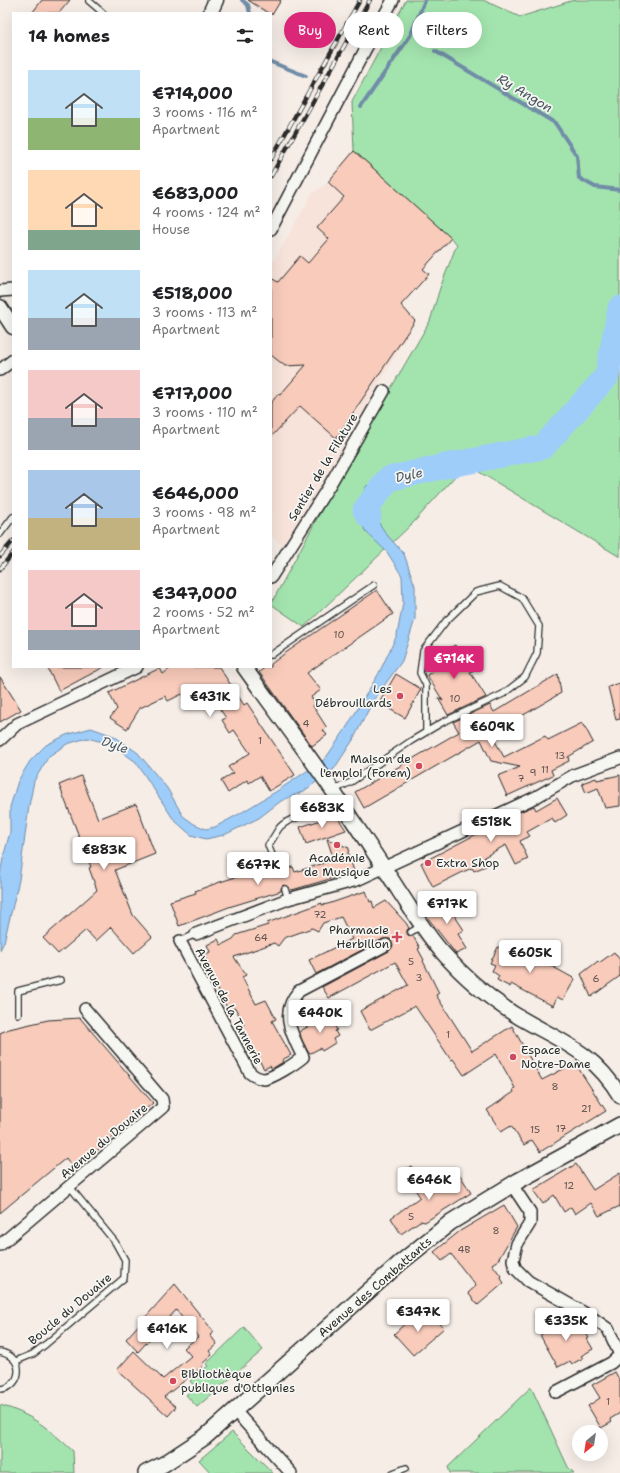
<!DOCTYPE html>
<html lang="en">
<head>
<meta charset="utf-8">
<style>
	body { margin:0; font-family:"Shantell Sans",sans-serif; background:#f6f6f6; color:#202124; height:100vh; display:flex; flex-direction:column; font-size:15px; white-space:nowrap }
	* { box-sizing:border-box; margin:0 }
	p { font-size:13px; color:#757577 }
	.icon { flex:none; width:22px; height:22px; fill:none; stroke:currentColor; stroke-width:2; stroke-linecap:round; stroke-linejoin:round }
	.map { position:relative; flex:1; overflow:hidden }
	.drawer { position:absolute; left:12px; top:12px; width:260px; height:656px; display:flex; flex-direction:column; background:#fff; border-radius:0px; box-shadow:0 4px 16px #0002 }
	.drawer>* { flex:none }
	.top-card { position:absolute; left:284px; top:12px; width:276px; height:36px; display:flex; gap:8px }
	.needle { width:26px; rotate:210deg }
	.controls { position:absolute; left:572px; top:1425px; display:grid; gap:8px }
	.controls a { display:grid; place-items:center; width:36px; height:36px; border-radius:50%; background:#fff; box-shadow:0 4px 16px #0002; font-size:20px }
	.price { position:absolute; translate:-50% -34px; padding:0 9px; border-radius:4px; background:#fff; color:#222; font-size:13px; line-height:26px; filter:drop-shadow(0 1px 2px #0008) }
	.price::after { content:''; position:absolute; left:50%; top:24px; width:12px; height:9px; margin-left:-6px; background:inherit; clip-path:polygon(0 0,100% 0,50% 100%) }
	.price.current { background:#db2777; color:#fff }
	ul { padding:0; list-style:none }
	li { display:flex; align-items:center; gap:12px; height:100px; padding:0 16px }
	li span { display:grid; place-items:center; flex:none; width:112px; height:80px; border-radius:0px; color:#555 }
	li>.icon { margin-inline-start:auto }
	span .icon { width:48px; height:48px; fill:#fffc; stroke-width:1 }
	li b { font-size:17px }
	h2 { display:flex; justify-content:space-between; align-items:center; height:48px; padding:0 16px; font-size:17px }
	.chip { padding:0 14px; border-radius:18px; background:#fff; box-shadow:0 4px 16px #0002; font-size:14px; line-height:36px }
	.chip.current { background:#db2777; color:#fff }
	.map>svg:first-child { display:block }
	.built { fill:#f7e3da }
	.green { fill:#a3e4ae; stroke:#67886c }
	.water { fill:#9ecdfa; stroke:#708ca7 }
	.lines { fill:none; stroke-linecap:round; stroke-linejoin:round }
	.stream { stroke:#708ca7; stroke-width:4 }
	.river { stroke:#9ecdfa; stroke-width:25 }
	.building { fill:#f8cbbb; stroke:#2b2b2b }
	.service-casing { stroke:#2b2b2b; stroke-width:8 }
	.minor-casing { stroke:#2b2b2b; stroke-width:14 }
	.tertiary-casing { stroke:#2b2b2b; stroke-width:17 }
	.secondary-casing { stroke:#2b2b2b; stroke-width:18 }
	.service { stroke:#f6f6f2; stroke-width:5.5 }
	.minor { stroke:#f6f6f2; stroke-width:11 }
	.tertiary { stroke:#f6f6f2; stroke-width:14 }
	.secondary { stroke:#f6f6f2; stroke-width:15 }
	.rail-casing { stroke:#2b2b2b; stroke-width:4.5 }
	.rail { stroke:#f6f6f2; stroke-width:3; stroke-dasharray:9; stroke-linecap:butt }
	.poi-dot { fill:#d1495b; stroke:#f6f6f2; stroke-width:1.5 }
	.labels { text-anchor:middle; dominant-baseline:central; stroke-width:3.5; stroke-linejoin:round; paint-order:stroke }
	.number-label { font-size:10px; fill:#5e534f }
	.street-label { font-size:12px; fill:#2b2b2b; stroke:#f6f6f2 }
	.poi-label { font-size:12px; fill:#2b2b2b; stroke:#f6f6f2; text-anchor:end }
	.water-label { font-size:13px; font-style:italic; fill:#48545f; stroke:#f6f6f2 }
</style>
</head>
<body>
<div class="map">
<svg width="620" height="1473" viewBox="0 0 620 1473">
	<rect width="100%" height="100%" fill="#f6ede7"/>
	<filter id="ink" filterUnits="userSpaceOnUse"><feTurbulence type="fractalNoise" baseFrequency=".025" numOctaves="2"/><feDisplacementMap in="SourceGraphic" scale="8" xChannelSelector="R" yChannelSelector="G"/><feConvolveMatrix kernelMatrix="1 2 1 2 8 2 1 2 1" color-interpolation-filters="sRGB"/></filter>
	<g filter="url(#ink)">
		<polygon class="built" points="354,151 451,238 423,269 429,274 401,305 415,321 330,469 282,546 271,535 271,266 312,194 328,182"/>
		<g class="green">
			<polygon points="406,0 483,0 520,17 574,0 620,0 620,557 466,464 414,522 304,627 271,604 340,476 430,321 440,288 457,244 354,151 352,102"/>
			<polygon points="244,1327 263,1350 197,1407 186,1395 195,1387 190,1381 208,1366 206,1364"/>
			<polygon points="531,1387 568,1467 574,1473 450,1473 448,1467"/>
			<path d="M0,1405C32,1414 49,1429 73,1451L74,1473H0Z"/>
			<polygon points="232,1432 273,1473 211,1473 199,1460"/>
		</g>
		<polygon class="water" points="367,485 385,490 379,495 373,506 377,520 387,535 404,554 415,586 415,619 402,661 373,701 353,740 334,769 304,791 281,801 259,818 224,835 206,839 191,835 174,820 136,762 111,744 87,738 67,744 49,756 34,781 29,806 19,880 4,942 0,950 0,875 3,858 10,832 10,807 18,781 30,761 46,745 66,735 91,728 114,736 138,753 167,788 183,816 194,824 206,829 215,827 239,814 277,791 325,759 345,730 379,673 397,635 403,603 402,576 387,552 365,531 356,507"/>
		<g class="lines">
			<g class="stream">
				<polyline points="242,0 248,5 250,13"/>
				<polyline points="435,51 555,123 577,156 579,178 595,187 620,190"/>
				<polyline points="271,62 306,76"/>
				<polyline points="361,107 410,36 425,0"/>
			</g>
			<polyline class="river" points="369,516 365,510 388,479 445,466 543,447 607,376 620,308"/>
		</g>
		<g class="building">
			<polygon points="42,0 70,0 59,13 32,13"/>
			<polygon points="248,0 281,0 272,15 271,13 268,13"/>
			<polygon points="354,151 451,238 423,269 429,274 401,305 415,321 336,438 300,406 271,437 271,403 278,394 280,395 306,365 285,366 271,355 271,278 278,282 300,256 308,263 329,239 317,228 344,197 328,182"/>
			<polygon points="377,590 393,614 307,673 321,690 311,697 315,703 313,706 327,728 323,730 327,735 312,746 259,672 266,667 271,667 271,664 284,654"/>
			<polygon points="455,645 461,655 464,653 474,670 470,672 486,697 448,715 438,698 443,701 427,675 433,671 427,661"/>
			<polygon points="47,667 104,667 59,691"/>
			<polygon points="172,667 219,667 244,705 247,703 295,775 269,791 260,776 249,783 247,780 228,793 221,781 233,773 228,767 250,753 234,730 230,733 222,720 226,718 205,687 188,702 182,694 168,701 165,696 140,708 127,729 110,718 117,709 109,693 160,668 163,674"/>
			<polygon points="396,674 421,689 405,718 379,703"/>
			<polygon points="558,674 561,693 491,734 504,757 545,736 548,740 582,723 584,727 585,727 593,742 568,757 569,761 551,770 553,775 507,796 498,776 520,767 491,761 481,740 364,808 355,792 459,732 453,722 490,705 494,712"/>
			<polygon points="0,677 21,710 0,722"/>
			<polygon points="620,683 620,719 616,720 608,687"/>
			<polygon points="620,775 620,806 605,808 598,788 586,793 582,783 596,778 597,780"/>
			<polygon points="81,776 98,819 136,804 155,854 115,870 133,915 152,937 134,953 111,927 96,941 86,930 58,954 43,938 97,890 89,868 91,867 59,785"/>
			<polygon points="557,798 567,815 555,823 552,818 527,832 530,836 520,841 528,859 516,865 506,845 484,857 488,865 474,871 472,868 465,871 433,887 421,863 517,813 534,806 536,810"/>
			<polygon points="336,815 346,830 306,844 300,827"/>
			<polygon points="327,839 349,848 348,853 354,871 333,878 292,890 288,886 283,885 281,888 281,891 229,907 179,926 170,901 196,893 195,891 220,882 270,866 271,869 273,868 277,871 280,870 281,866 284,865 285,869 293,867 295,872 334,860"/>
			<polygon points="366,891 370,902 372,901 374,908 386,901 406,923 409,928 407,930 407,934 409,936 413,936 420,948 418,949 424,960 423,961 439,993 436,995 472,1051 512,1026 542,1080 575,1063 606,1111 540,1152 532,1140 524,1145 511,1126 501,1132 487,1110 514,1092 513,1089 515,1088 496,1054 464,1075 453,1059 451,1060 415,1006 370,1030 360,1011 408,985 395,962 329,998 322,987 389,951 393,946 390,939 383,939 316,974 309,960 352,939 341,917 323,923 318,931 312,928 284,938 278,946 274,943 234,957 246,975 242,977 256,1004 266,1000 276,1019 272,1021 291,1055 282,1060 283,1062 275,1067 272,1069 270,1066 264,1069 242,1030 244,1023 235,1008 229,1011 207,971 209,965 204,955 210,952 207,945 218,939 221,945 233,939 236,935 268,925 267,923 322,903 322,905 328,904"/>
			<polygon points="443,898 464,930 458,934 467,949 456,954 424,913"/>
			<polygon points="507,941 514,945 517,942 530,949 528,953 575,979 563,1000 557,997 553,1006 511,984 510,987 497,980 499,976 492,971 495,965 490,963 498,947 502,949"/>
			<polygon points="614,952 620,960 620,976 591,997 581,974 598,961 599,963"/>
			<polygon points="324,1013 335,1016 333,1023 337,1030 335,1031 338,1036 333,1039 335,1043 322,1051 320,1048 311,1053 308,1052 301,1038 300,1031 322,1019"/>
			<polygon points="80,1018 153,1103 74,1170 66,1158 0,1213 0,1033 9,1029 48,1020"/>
			<polygon points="576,1164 593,1190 620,1173 620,1206 599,1216 591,1203 575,1214 571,1207 564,1212 554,1195 543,1204 533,1190"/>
			<polygon points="411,1166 430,1193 460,1175 471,1193 425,1222 420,1221 401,1234 391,1218 420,1197 403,1171"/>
			<polygon points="504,1205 517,1227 498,1260 492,1264 501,1276 500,1277 504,1283 478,1305 468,1293 476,1286 451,1254 442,1261 434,1252 460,1231"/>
			<polygon points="175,1284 214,1332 210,1335 217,1344 209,1351 212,1355 202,1364 203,1366 164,1397 176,1407 168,1416 117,1370 134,1351 163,1379 191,1356 184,1348 198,1337 176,1310 138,1352 126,1339"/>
			<polygon points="416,1313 425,1323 433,1316 444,1328 413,1355 394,1334"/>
			<polygon points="568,1316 574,1327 580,1323 589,1338 587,1339 593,1349 581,1356 583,1358 572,1364 570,1361 558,1367 541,1337 541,1333"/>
			<polygon points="615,1372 620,1381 620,1413 610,1419 612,1422 601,1428 588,1406 600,1398 592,1385"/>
		</g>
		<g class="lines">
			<defs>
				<g id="service">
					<polyline points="89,1 103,13"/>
					<polyline points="0,534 13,517"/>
					<polyline points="271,655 374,585"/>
					<polyline points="334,790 351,782 411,741 443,722 503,694 525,677 537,653 539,626 522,598 500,586 476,592 446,621 423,651 420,673 426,685 426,732"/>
					<path d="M277,867L268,845C273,840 275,833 280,827C290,816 326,808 341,803"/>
					<polyline points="285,889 288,899"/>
					<polyline points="411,932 421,926"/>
					<polyline points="180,941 196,934"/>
					<polyline points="18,1014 18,991 61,980"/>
					<path d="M0,1352C28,1358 20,1389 0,1389"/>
					<polyline points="16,1361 33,1354 46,1344 124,1278 125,1260 115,1242 70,1187"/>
					<polyline points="393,1473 406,1468"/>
				</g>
				<g id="minor">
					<polyline points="271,229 366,48 393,0"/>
					<polyline points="0,291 13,290"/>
					<polyline points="0,370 13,360"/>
					<polyline points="271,577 329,486 384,391"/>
					<polyline points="0,740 17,724 137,667"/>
					<polyline points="196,934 288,899 357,880 536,797 574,775 620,758"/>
					<path d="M180,941L250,1073C254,1076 258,1079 264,1079C273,1078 296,1063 303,1057C292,1035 279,1013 299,991L386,945"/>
					<polyline points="512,1185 530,1212 530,1223 517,1244 513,1260 515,1268 528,1281 588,1315 608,1329 620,1355"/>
					<polyline points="0,1245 163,1107 162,1099 85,1009"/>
					<polyline points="556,1392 611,1363 620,1355"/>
					<polyline points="235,1411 291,1473"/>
				</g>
				<g id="tertiary">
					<polyline points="210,13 216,0"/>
					<polyline points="0,307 13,327"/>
					<path d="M244,667C276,712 310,756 341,803C360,832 380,861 399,891C413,912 426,934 443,953C463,976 488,997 514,1014C556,1040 592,1049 620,1096"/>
				</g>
				<polyline id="secondary" points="146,1473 164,1464 205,1437 400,1263 451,1222 518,1181 620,1125"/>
			</defs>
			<use href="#service" class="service-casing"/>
			<use href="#minor" class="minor-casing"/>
			<use href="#tertiary" class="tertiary-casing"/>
			<use href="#secondary" class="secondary-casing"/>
			<use href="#service" class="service"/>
			<use href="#minor" class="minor"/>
			<use href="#tertiary" class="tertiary"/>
			<use href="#secondary" class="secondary"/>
			<defs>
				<g id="rail">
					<polyline points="271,159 360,0"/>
					<polyline points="271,176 370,0"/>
					<polyline points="0,556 13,541"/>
					<polyline points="0,569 13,553"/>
				</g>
			</defs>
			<use href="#rail" class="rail-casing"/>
			<use href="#rail" class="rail"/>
		</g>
	</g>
	<g class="poi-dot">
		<circle cx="400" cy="696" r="4"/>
		<circle cx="419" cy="766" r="4"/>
		<circle cx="337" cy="845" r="4"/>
		<circle cx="428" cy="863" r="4"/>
		<path d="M395 931h4v4h4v4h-4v4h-4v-4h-4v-4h4z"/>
		<circle cx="513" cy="1057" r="4"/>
		<circle cx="173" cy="1381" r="4"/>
	</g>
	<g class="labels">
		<g class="number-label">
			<text x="339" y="634">10</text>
			<text x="455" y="698">10</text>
			<text x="306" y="723">4</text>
			<text x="260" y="740">1</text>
			<text x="560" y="755">13</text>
			<text x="545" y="769">11</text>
			<text x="533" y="772">9</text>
			<text x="521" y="778">7</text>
			<text x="320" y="914">72</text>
			<text x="261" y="937">64</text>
			<text x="411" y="961">5</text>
			<text x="419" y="977">3</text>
			<text x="596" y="978">6</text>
			<text x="448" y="1034">1</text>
			<text x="555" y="1086">8</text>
			<text x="586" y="1108">21</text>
			<text x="561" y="1128">17</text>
			<text x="535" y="1129">15</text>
			<text x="569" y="1185">12</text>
			<text x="411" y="1216">5</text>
			<text x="496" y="1230">8</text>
			<text x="464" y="1249">4B</text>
			<text x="608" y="1401">1</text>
		</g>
		<g class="street-label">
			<text transform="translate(323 467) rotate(-59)">Sentier de la Filature</text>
			<text transform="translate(229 1006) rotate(62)">Avenue de la Tannerie</text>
			<text transform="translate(104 1141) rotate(-40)">Avenue du Douaire</text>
			<text transform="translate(375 1287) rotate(-41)">Avenue des Combattants</text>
			<text transform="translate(70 1309) rotate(-40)">Boucle du Douaire</text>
		</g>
		<g class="poi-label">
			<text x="392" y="689">Les<tspan x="392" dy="14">Débrouillards</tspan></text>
			<text x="411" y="759">Maison de<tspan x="411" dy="14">l'emploi (Forem)</tspan></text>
			<text x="337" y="858" text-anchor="middle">Académie<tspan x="337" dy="14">de Musique</tspan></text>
			<text x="436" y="863" text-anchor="start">Extra Shop</text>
			<text x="389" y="930">Pharmacie<tspan x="389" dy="14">Herbillon</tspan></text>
			<text x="521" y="1050" text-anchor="start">Espace<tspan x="521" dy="14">Notre-Dame</tspan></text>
			<text x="181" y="1374" text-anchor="start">Bibliothèque<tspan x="181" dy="14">publique d'Ottignies</tspan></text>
		</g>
		<g class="water-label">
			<text transform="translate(525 93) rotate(31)">Ry Angon</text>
			<text transform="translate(409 475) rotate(-12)">Dyle</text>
			<text transform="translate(115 745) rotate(19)">Dyle</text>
		</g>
	</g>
</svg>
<div class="controls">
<a><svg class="needle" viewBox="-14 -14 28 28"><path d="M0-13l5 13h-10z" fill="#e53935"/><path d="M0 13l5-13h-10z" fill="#757577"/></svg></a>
</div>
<b class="price current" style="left:454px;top:680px">€714K</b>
<b class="price" style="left:210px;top:718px">€431K</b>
<b class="price" style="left:492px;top:748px">€609K</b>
<b class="price" style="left:322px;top:829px">€683K</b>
<b class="price" style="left:491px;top:843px">€518K</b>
<b class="price" style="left:104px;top:871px">€883K</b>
<b class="price" style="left:258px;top:886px">€677K</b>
<b class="price" style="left:447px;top:925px">€717K</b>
<b class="price" style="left:530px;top:974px">€605K</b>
<b class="price" style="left:320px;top:1034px">€440K</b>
<b class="price" style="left:429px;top:1201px">€646K</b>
<b class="price" style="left:418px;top:1333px">€347K</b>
<b class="price" style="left:566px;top:1342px">€335K</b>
<b class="price" style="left:167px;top:1350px">€416K</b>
<div class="top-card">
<a class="chip current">Buy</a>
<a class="chip">Rent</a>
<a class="chip">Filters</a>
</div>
<section class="drawer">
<h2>14 homes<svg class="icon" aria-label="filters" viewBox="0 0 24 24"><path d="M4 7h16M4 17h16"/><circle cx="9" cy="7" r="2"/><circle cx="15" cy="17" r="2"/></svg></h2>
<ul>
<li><span style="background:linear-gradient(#bfe0f5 60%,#8fb573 0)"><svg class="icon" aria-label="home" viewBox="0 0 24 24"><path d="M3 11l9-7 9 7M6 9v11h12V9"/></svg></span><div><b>€714,000</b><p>3 rooms · 116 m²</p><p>Apartment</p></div></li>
<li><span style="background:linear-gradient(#ffd9b3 75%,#7fa58c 0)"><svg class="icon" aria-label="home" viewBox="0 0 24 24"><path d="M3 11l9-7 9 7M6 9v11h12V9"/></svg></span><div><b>€683,000</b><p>4 rooms · 124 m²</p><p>House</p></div></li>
<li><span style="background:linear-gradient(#bfe0f5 60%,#9aa5b1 0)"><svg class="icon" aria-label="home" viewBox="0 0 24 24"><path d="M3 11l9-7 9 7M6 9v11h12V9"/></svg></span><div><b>€518,000</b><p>3 rooms · 113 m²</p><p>Apartment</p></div></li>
<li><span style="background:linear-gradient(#f6c9c9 60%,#9aa5b1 0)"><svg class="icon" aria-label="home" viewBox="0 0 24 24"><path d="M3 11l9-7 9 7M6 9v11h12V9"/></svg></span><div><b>€717,000</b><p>3 rooms · 110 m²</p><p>Apartment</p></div></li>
<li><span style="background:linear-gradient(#a9c7e8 60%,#c2b280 0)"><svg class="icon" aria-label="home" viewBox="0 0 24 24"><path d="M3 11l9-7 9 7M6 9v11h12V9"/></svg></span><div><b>€646,000</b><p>3 rooms · 98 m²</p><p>Apartment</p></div></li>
<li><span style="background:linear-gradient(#f6c9c9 75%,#9aa5b1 0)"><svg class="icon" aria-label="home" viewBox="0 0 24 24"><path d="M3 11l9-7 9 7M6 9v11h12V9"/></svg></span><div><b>€347,000</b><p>2 rooms · 52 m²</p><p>Apartment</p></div></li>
</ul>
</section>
</div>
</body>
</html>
